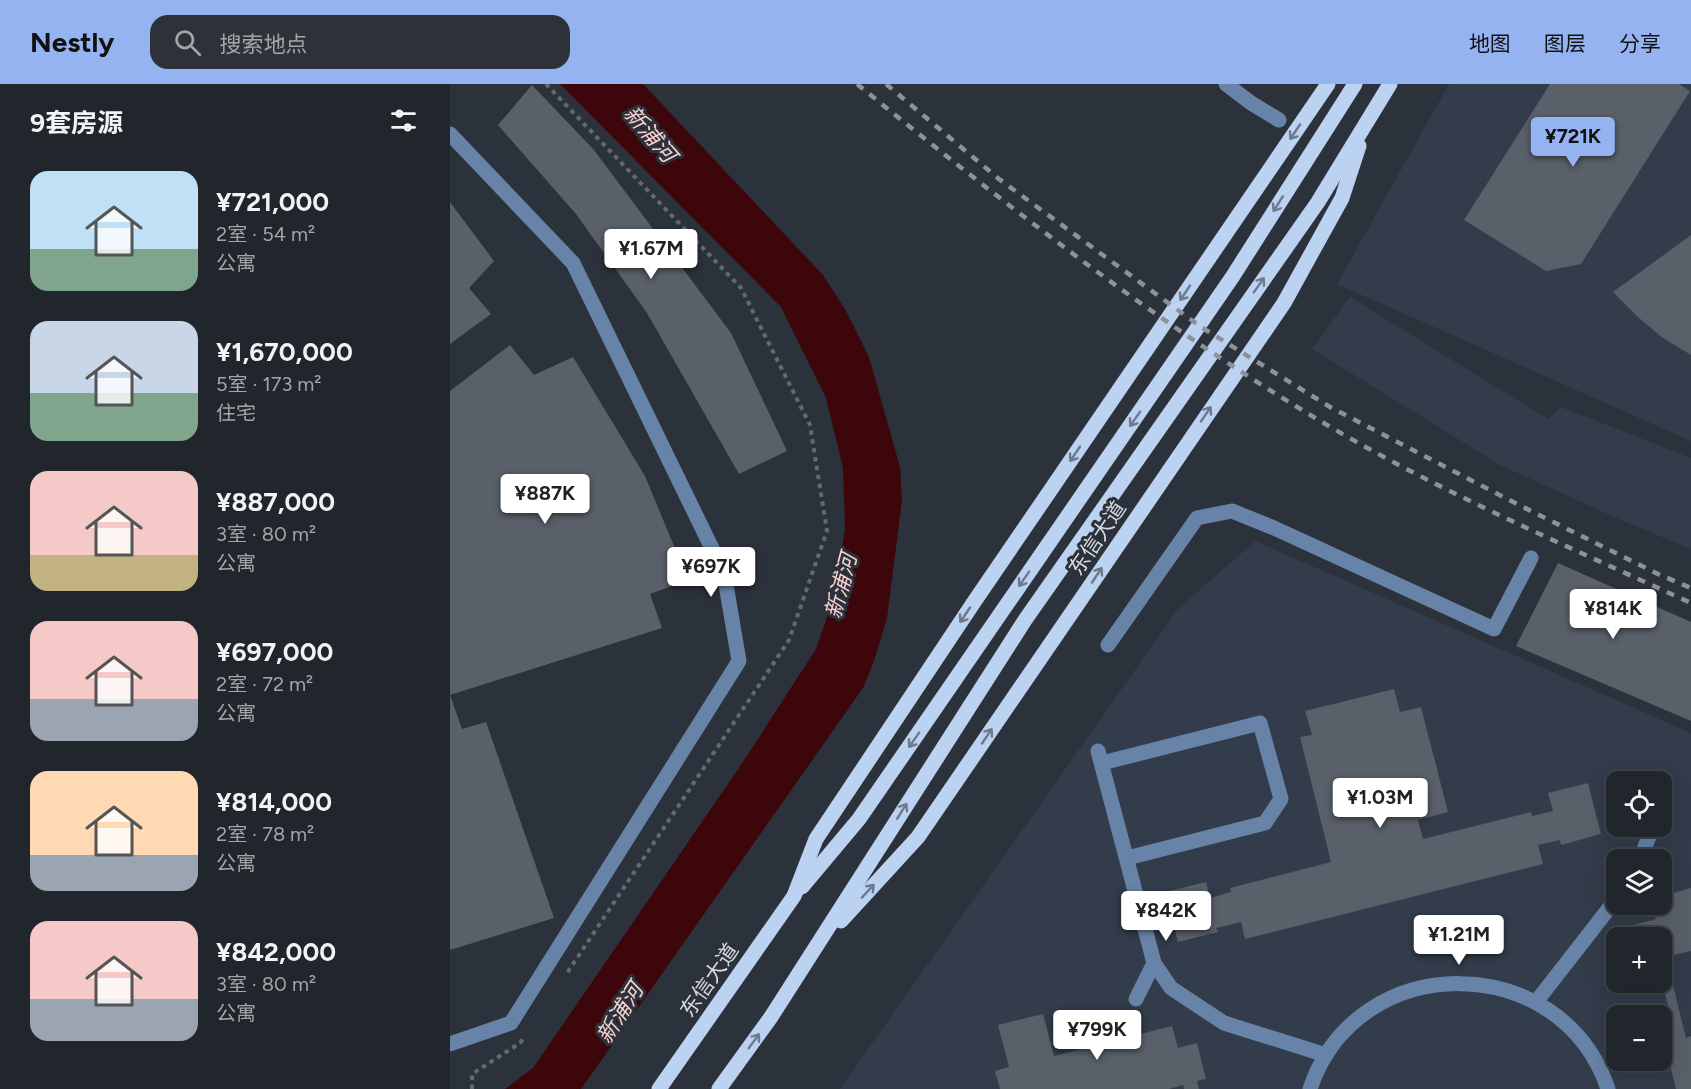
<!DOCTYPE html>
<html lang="zh">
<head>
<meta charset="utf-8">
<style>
	body { margin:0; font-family:Figtree,"Noto Sans SC",sans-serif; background:#2d3238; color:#f1f3f6; height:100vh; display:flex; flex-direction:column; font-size:22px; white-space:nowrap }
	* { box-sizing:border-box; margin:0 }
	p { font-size:20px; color:#a2a5a9 }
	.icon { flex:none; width:33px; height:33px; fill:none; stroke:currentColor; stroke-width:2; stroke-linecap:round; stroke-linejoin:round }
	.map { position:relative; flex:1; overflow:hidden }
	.side { display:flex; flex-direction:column; background:#21262c; width:450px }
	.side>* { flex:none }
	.fabs { position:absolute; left:1156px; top:687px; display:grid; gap:12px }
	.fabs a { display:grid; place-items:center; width:66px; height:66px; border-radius:12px; background:#21262c; box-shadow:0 6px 24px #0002,0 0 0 2px #3e4348; font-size:30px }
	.price { position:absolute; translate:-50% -51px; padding:0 14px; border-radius:6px; background:#fff; color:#222; font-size:20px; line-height:39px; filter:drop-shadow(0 2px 3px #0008) }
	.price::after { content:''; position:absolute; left:50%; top:36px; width:18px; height:14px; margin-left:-9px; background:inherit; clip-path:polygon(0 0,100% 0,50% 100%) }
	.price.selected { background:#95b2f1; color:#111 }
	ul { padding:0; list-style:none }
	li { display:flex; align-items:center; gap:18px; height:150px; padding:0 30px }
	li span { display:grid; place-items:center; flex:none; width:168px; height:120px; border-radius:18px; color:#555 }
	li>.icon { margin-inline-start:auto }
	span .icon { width:72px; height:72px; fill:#fffc; stroke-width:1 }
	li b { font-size:26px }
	h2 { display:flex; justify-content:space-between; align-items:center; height:72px; padding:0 30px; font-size:26px }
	header { display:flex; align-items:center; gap:36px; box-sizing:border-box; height:84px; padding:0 30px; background:#95b2f1; color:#111 }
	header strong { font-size:28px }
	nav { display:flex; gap:33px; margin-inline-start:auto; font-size:21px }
	.search { width:420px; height:54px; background:#2d3238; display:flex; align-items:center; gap:15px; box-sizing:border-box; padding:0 21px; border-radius:18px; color:#a2a5a9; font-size:22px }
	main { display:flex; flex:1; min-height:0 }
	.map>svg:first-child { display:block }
	.built { fill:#323c4a; fill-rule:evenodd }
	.water { fill:#3d060b }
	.building { fill:#596069 }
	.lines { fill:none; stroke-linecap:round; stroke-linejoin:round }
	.path { stroke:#646971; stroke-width:4; stroke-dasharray:4.5 4.5; stroke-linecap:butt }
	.minor { stroke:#6883a8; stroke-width:15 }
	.major { stroke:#bcd2f1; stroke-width:15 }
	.rail { stroke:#8d929a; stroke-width:4.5; stroke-dasharray:8 8; stroke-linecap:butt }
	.oneway { stroke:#6d7a8d }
	.labels { text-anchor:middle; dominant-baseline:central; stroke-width:6; stroke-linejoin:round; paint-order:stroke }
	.street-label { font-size:21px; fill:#d8dce2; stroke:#2c323b }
	.water-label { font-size:22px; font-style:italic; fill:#f9d1ce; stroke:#2c323b }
</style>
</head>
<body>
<header>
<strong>Nestly</strong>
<div class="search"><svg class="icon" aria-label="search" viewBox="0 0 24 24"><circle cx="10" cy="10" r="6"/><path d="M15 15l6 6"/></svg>搜索地点</div>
<nav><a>地图</a><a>图层</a><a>分享</a></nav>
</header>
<main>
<section class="side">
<h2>9套房源<svg class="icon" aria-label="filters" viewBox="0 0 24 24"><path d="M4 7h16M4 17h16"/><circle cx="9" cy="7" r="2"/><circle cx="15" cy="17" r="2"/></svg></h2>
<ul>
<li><span style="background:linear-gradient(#bfe0f5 65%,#7fa58c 0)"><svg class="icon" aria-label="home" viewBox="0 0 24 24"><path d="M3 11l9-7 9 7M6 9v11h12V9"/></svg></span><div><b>¥721,000</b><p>2室 · 54 m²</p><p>公寓</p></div></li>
<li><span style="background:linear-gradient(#c9d6e8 60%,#7fa58c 0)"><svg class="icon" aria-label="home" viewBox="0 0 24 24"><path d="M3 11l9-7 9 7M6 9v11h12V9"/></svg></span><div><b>¥1,670,000</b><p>5室 · 173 m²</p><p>住宅</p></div></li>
<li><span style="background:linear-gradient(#f6c9c9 70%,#c2b280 0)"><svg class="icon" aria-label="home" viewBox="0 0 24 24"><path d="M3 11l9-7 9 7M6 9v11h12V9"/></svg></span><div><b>¥887,000</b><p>3室 · 80 m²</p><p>公寓</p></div></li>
<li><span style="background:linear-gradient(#f6c9c9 65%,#9aa5b1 0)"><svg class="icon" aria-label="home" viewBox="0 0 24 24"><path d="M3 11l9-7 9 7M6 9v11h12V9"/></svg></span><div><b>¥697,000</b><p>2室 · 72 m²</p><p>公寓</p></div></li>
<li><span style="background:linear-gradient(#ffd9b3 70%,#9aa5b1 0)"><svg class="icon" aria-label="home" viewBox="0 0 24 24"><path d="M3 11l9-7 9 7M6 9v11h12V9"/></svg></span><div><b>¥814,000</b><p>2室 · 78 m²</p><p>公寓</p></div></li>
<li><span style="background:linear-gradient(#f6c9c9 65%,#9aa5b1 0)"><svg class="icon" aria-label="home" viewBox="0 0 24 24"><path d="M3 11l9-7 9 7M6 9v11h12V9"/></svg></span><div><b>¥842,000</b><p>3室 · 80 m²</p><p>公寓</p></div></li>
</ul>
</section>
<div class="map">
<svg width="1241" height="1005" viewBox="0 0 1241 1005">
	<rect width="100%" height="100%" fill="#2c323b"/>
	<g class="built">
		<polygon points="999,0 1241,0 1241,357 887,200"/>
		<polygon points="900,213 1098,335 1111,323 1241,374 1241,465 1173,437 1050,381 862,265"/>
		<path d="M805,457L1241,649V1005H390L728,525ZM1167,698H1212V742H1167ZM1167,776H1212V820H1167ZM1167,854H1212V898H1167ZM1167,932H1212V976H1167Z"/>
	</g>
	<polygon class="water" points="110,0 193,0 373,191 395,225 419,273 450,383 452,416 437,534 424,577 413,604 131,1005 55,1005 83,984 293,678 366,565 382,519 395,445 393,384 376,314 331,223"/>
	<g class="building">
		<polygon points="1100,0 1229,0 1240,7 1131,180 1096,187 1014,136"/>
		<polygon points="82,1 144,66 281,249 337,367 289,390 197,229 126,130 48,41"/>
		<polygon points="0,118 44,177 19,204 41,230 0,260"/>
		<polygon points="1241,151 1241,271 1213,254 1189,234 1163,208"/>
		<polygon points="60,261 84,291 123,273 195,392 238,496 200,510 212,544 0,611 0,307"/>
		<polygon points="1108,479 1241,538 1241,637 1066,562"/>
		<polygon points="944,605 950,628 971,623 998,728 968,736 973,755 1081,728 1082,732 1103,727 1098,709 1138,699 1151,750 1111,761 1110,756 1088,761 1093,780 795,855 791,838 766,844 768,848 728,858 715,808 756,798 760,814 781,808 780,804 881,778 850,653 862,651 855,627"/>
		<polygon points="0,611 12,645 36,638 104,834 0,866"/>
		<polygon points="1241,804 1241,867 1216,873 1236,954 1241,952 1241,1005 1226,1005 1212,948 1212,933 1220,930 1212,897 1212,854 1183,854 1180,842 1206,835 1202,820 1212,820 1212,812"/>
		<polygon points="593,930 604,972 722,942 728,964 747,959 756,995 747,997 749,1005 734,1005 733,1001 719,1005 550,1005 545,987 559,983 548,941"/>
	</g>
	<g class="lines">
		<g class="path">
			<polyline points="96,0 291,204 360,341 377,447 339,556 117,889"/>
			<polyline points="22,1005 22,990 70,959 75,952"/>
		</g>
		<g class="minor">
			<polyline points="776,0 801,19 829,36"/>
			<polyline points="0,50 123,179 274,489 289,577 61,939 0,960"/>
			<polyline points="658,561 747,434 782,427 824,444 1044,545 1081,474"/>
			<polyline points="648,667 704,879 721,904 774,939 876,971"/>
			<polyline points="652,679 810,639 831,715 815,739 677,774"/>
			<polyline points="1190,776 1203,742"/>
			<polyline points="686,915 704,879"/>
			<polyline points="1086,918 1167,814"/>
			<path d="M860,1005C907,864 1111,865 1158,1005"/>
		</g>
		<g class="major">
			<polyline points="352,803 409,735 783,192 905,0"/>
			<polyline points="391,837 468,753 834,219 892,114 909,62"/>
			<polyline points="209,1005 344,812 366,755 524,518 878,0"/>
			<polyline points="269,1005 321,933 575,536 868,118 940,0"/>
		</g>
		<g class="rail">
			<path d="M407,0C556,121 707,240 872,338C990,408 1117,462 1241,519"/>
			<polyline points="436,0 549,95 751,243 880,323 1065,419 1208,490 1241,504"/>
		</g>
	</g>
	<defs><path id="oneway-shaft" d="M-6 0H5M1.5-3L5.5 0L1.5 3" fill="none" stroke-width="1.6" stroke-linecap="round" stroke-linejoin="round" transform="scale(1.5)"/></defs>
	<g class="oneway">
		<use href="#oneway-shaft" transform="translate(845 48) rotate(124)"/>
		<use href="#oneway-shaft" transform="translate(828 120) rotate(122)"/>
		<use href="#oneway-shaft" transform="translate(809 201) rotate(-55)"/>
		<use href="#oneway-shaft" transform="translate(735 209) rotate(124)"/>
		<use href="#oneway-shaft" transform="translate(756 330) rotate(-56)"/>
		<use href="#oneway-shaft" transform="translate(685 335) rotate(125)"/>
		<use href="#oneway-shaft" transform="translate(625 370) rotate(124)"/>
		<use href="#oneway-shaft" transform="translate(647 491) rotate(-56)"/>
		<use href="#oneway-shaft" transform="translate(574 495) rotate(125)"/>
		<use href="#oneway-shaft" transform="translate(515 531) rotate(124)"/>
		<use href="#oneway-shaft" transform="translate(537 652) rotate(-56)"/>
		<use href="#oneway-shaft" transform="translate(464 656) rotate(125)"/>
		<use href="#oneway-shaft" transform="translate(452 727) rotate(-58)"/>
		<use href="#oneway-shaft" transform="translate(418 807) rotate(-47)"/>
		<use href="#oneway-shaft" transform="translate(304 957) rotate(-54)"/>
	</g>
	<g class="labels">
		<g class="street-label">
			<text transform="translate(647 454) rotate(-56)">东信大道</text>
			<text transform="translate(259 896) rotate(-55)">东信大道</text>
		</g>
		<g class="water-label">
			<text transform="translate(200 50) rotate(49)">新浦河</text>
			<text transform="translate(391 502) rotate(-75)">新浦河</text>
			<text transform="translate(170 929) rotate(-58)">新浦河</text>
		</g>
	</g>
</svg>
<div class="fabs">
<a><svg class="icon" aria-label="locate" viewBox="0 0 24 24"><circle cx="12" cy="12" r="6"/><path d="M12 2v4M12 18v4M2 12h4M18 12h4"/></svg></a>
<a><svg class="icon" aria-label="layers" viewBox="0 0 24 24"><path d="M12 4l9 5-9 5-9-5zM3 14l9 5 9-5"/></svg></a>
<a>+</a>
<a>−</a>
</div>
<b class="price selected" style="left:1123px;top:84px">¥721K</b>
<b class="price" style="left:201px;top:196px">¥1.67M</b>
<b class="price" style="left:95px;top:441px">¥887K</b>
<b class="price" style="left:261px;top:514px">¥697K</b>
<b class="price" style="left:1163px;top:556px">¥814K</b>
<b class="price" style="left:930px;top:745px">¥1.03M</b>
<b class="price" style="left:716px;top:858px">¥842K</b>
<b class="price" style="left:1009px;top:882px">¥1.21M</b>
<b class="price" style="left:647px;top:977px">¥799K</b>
</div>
</main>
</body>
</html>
